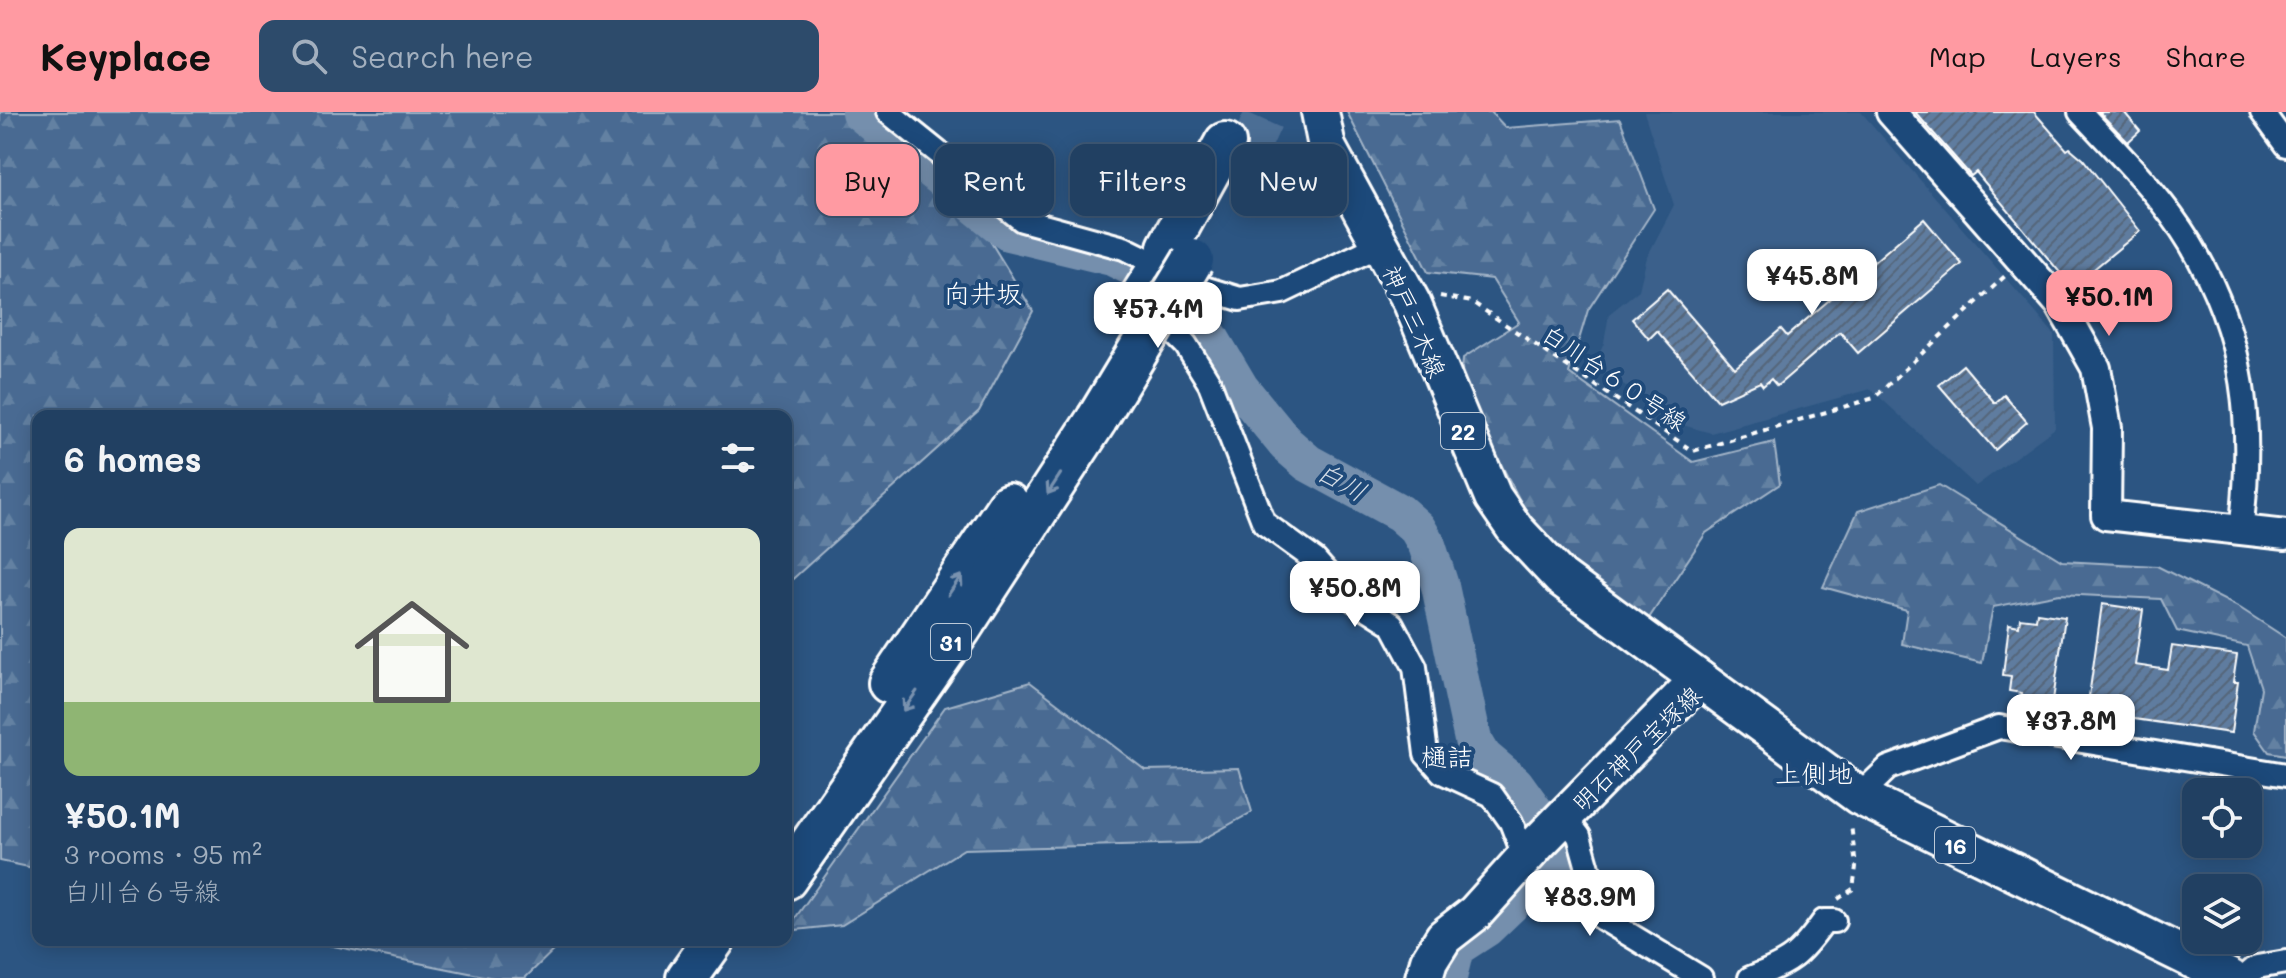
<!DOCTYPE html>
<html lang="en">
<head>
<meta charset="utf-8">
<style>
	body { margin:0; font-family:Mali,"Klee One",sans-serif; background:#2d4b6b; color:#f1f3f6; height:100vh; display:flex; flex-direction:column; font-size:30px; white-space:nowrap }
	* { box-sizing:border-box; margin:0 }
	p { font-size:26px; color:#a2afbe }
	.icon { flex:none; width:44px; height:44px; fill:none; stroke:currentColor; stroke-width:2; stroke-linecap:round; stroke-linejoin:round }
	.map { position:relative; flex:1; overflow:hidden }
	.details { position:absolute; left:32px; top:298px; width:760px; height:536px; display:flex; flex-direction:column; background:#214062; border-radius:16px; box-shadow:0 4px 20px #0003,0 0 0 2px #3e5977 }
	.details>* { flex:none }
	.banner { position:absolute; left:816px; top:32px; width:760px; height:72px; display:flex; gap:16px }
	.tools { position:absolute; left:2182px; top:666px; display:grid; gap:16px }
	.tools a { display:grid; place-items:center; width:80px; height:80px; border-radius:16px; background:#214062; box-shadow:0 4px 20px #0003,0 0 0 2px #3e5977; font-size:40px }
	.price { position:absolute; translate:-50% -68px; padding:0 18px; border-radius:16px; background:#fff; color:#222; font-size:26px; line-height:52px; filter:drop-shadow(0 2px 4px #0008) }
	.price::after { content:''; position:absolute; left:50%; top:48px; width:24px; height:18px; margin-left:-12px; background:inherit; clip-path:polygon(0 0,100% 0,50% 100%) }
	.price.on { background:#ff9aa2; color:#111 }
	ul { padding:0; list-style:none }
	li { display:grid; align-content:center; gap:16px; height:424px; padding:0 32px }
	li span { display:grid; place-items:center; height:248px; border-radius:16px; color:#555 }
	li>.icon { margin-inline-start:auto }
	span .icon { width:144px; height:144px; fill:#fffc; stroke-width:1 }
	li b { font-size:34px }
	h2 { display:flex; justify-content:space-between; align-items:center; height:96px; padding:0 32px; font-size:34px }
	.tag { padding:0 28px; border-radius:16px; background:#214062; box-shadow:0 4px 20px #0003,0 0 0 2px #3e5977; font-size:28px; line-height:72px }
	.tag.on { background:#ff9aa2; color:#111 }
	header { display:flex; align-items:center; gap:48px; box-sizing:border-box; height:112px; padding:0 40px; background:#ff9aa2; color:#111 }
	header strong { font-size:38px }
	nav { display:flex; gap:44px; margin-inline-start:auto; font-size:28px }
	.search { width:560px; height:72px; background:#2d4b6b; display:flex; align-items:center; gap:20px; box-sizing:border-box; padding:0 28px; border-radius:16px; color:#a2afbe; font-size:30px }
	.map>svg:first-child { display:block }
	.built { fill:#3b618b }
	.forest { fill:url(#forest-firs); stroke:#a4b5c8; stroke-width:2 }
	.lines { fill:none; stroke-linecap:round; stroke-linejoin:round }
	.river { stroke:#748fad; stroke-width:38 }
	.building { fill:url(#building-hatch); stroke:#fff; stroke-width:2 }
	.motorway-tunnel { stroke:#4c6e95; stroke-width:40; stroke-dasharray:40 20; stroke-linecap:butt }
	.minor-casing { stroke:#fff; stroke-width:28 }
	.tertiary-casing { stroke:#fff; stroke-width:34 }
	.primary-casing { stroke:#fff; stroke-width:42 }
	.motorway-casing { stroke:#fff; stroke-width:46 }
	.path { stroke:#fff; stroke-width:4; stroke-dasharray:6 6; stroke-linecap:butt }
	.minor { stroke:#1f4a7a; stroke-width:22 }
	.tertiary { stroke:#1f4a7a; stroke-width:28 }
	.primary { stroke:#1f4a7a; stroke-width:36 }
	.motorway { stroke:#1f4a7a; stroke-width:40 }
	.motorway-bridge-casing { stroke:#fff; stroke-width:46; stroke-linecap:butt }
	.motorway-bridge { stroke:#1f4a7a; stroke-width:40 }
	.oneway { stroke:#7992af }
	.labels { text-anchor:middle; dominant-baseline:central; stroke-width:8; stroke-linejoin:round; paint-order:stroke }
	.shield { fill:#1f4a7a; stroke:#bcc9d7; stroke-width:2 }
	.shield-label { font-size:22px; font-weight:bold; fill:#fff }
	.street-label { font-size:24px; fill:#fff; stroke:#1f4a7a }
	.neighbourhood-label { font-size:26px; fill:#fff; stroke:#1f4a7a }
	.water-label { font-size:26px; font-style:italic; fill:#d5dde6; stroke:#1f4a7a }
</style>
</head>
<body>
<header>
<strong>Keyplace</strong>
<div class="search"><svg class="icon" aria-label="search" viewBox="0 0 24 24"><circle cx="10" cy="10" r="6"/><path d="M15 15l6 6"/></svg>Search here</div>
<nav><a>Map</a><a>Layers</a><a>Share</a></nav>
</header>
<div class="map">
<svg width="2286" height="866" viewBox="0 0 2286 866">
	<defs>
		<pattern id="forest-firs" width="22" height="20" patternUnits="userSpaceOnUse" patternTransform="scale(2)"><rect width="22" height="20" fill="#486b92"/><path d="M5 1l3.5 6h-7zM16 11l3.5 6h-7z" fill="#6381a2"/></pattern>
		<pattern id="building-hatch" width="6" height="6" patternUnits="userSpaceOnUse" patternTransform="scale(2)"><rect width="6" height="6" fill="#5e7c9f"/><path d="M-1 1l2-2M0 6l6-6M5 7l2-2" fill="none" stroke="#56667a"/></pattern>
	</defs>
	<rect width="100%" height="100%" fill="#2c5582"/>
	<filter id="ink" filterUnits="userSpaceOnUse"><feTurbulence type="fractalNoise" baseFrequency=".0125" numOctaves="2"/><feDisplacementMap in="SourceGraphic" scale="16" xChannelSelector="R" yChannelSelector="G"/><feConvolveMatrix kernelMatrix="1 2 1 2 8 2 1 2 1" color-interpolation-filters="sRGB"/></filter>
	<g filter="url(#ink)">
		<polygon class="built" points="1644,0 1861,0 2054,222 2055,316 1976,374 1871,277 1711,321 1679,312 1595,252 1604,231 1609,202 1639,178 1647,145 1674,93"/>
		<g class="forest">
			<polygon points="0,0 843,0 976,106 1033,199 979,299 786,473 786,304 38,304 38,757 0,749"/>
			<polygon points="1347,0 1491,0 1506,16 1620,7 1654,97 1588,198 1569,261 1693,350 1774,330 1780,372 1706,421 1649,506 1583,461 1527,402 1461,275 1463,246 1519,210 1492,167 1428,160"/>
			<polygon points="1939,373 2062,449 2157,454 2240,496 2286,526 2286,643 2269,640 2254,619 2261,576 2247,534 2177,519 2161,487 2059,482 1993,495 1982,551 1902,532 1907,498 1823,475 1858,399"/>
			<polygon points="1030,570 1145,658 1239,656 1252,700 1196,731 964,737 842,813 786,819 945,595"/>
			<polygon points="303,828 564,828 525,866 494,866"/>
		</g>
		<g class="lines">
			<polyline class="river" points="860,0 1008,120 1112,145 1174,176 1202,212 1240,276 1286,332 1308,351 1400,401 1417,416 1427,433 1440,474 1473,628 1483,645 1515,672 1558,732 1555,750 1486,816 1455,836 1448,866"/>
		</g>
		<g class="building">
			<polygon points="1915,0 2034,0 2067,38 2070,36 2083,47 2140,119 2072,175 1976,60 1971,64"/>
			<polygon points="2099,0 2124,0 2140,19 2128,30"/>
			<polygon points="1924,107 1962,152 1858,241 1840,220 1777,274 1771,267 1763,274 1760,270 1718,289 1657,219 1649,227 1632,207 1667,177 1735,256 1781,217 1787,224"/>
			<polygon points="1963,253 1995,291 2004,283 2027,310 1995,338 1939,273"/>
			<polygon points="2102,492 2143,498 2135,553 2168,558 2172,534 2237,543 2233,570 2238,570 2231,621 2127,606 2125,620 2085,613"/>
			<polygon points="2037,501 2065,505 2050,609 2019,604 2022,581 2009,579 2011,564 2003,563 2009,512 2019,514 2020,506 2036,508"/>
		</g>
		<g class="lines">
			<polyline class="motorway-tunnel" points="1246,44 1266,0"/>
			<defs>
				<g id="minor">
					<polyline points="888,0 1022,108 1124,136 1207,177 1240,187 1282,180 1380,133"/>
					<path d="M2080,0C2118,41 2161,83 2190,131C2246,224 2254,314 2241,419"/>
					<polyline points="2262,0 2286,33"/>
					<polyline points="1152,150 1133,180 1186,233 1210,272 1264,411 1315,448 1346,483 1392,512 1415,555 1426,642 1442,660 1492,683 1511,710 1525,746"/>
					<polyline points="1859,684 1888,656 1999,615 2286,663"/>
					<polyline points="1565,706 1579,724 1602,806 1701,866"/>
					<path d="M1750,866C1790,851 1799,844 1824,809H1834"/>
					<polyline points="2244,866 2257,855 2286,850"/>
				</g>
				<polyline id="tertiary" points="1891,0 2060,192 2096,256 2107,316 2106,403 2286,423"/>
				<g id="primary">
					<polyline points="1320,0 1327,35 1412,191 1493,385 1515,417 1561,466 1859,684 2230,866"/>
					<polyline points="1424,866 1429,849 1444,825 1475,801 1538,731 1699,567"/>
				</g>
				<g id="motorway">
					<polyline points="1168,135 1225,31"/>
					<polyline points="889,571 1009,392"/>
					<polyline points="786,767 961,516 1097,307"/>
					<polyline points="687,866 714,828"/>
				</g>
			</defs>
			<use href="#minor" class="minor-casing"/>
			<use href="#tertiary" class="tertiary-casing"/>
			<use href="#primary" class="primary-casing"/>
			<use href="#motorway" class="motorway-casing"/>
			<g class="path">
				<polyline points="1440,184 1472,190 1693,339 1874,286 2005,164"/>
				<polyline points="1838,787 1853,777 1856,755 1851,712"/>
			</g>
			<use href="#minor" class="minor"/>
			<use href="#tertiary" class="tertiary"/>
			<use href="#primary" class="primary"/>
			<use href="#motorway" class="motorway"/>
			<defs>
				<polyline id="motorway-bridge" points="1097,307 1193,148"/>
			</defs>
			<use href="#motorway-bridge" class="motorway-bridge-casing"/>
			<use href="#motorway-bridge" class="motorway-bridge"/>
		</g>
		<defs><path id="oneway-shaft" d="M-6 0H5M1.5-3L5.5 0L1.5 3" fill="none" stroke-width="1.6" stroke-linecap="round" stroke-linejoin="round" transform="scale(2)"/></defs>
		<g class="oneway">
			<use href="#oneway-shaft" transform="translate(1054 372) rotate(123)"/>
			<use href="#oneway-shaft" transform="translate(955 473) rotate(-56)"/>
			<use href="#oneway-shaft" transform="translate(910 589) rotate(125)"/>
		</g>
	</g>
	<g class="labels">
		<g class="shield">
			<rect x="1441" y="301" width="44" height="36" rx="6"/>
			<rect x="931" y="512" width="40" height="36" rx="6"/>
			<rect x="1935" y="715" width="40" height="36" rx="6"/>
		</g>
		<g class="shield-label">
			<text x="1463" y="319">22</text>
			<text x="951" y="530">31</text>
			<text x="1955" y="733">16</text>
		</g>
		<g class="street-label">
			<text transform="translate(1415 209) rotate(66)">神戸三木線</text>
			<text transform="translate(1615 265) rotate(34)">白川台６０号線</text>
			<text transform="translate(1636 636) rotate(-44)">明石神戸宝塚線</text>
		</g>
		<g class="neighbourhood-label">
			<text x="983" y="181">向井坂</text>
			<text x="1447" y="644">樋詰</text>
			<text x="1814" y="661">上側地</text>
		</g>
		<g class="water-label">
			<text transform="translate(1342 369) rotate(29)">白川</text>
		</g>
	</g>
</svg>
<div class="tools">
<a><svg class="icon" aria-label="locate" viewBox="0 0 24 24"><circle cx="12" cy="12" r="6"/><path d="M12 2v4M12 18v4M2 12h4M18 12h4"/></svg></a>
<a><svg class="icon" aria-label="layers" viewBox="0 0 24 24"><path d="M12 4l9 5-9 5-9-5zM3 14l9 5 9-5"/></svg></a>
</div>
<b class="price" style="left:1812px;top:205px">¥45.8M</b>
<b class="price on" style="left:2109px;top:226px">¥50.1M</b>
<b class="price" style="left:1158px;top:238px">¥57.4M</b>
<b class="price" style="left:1355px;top:517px">¥50.8M</b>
<b class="price" style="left:2071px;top:650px">¥37.8M</b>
<b class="price" style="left:1590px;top:826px">¥83.9M</b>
<div class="banner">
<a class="tag on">Buy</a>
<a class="tag">Rent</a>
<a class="tag">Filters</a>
<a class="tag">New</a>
</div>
<section class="details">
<h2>6 homes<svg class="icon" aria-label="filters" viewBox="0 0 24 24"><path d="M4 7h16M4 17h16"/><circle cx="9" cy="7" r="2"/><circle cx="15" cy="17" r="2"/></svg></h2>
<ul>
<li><span style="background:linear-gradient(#dfe7d0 70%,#8fb573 0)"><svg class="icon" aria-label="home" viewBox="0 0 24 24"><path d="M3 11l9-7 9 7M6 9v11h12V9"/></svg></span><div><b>¥50.1M</b><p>3 rooms · 95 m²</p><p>白川台６号線</p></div></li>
</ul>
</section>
</div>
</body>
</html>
